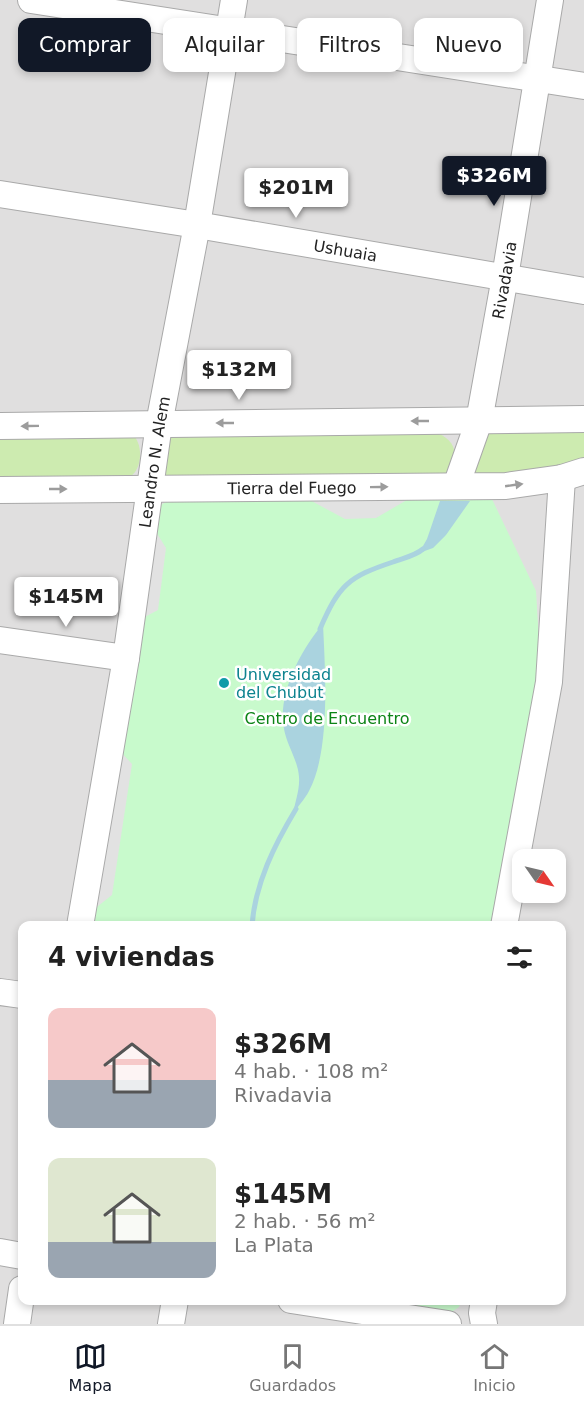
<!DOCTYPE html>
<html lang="es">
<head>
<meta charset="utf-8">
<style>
	body { margin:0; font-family:"DejaVu Sans",sans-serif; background:#f6f6f6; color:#222; height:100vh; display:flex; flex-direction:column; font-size:22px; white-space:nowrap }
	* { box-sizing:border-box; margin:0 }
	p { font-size:20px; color:#767676 }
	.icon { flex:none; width:33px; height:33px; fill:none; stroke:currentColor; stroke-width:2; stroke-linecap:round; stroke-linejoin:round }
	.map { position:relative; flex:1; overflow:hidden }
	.sheet { position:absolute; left:18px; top:921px; width:548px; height:384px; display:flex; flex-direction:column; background:#fff; border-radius:12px; box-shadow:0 3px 9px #0003 }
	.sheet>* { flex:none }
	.top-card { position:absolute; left:18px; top:18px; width:549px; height:54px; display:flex; gap:12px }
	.needle { width:39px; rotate:124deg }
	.buttons { position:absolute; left:512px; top:849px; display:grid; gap:12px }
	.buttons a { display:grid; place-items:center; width:54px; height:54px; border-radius:12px; background:#fff; box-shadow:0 3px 9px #0003; font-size:30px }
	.price { position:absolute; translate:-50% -51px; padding:0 14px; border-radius:6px; background:#fff; color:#222; font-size:20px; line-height:39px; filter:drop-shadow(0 2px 3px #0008) }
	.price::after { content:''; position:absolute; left:50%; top:36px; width:18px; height:14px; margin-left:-9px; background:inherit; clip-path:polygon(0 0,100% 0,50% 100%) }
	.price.selected { background:#111827; color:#fff }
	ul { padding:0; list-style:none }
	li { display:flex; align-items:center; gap:18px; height:150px; padding:0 30px }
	li span { display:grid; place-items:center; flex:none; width:168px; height:120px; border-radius:12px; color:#555 }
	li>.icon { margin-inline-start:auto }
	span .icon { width:72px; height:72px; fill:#fffc; stroke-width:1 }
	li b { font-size:26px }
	h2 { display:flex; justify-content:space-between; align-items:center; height:72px; padding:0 30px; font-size:26px }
	.chip { padding:0 21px; border-radius:12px; background:#fff; box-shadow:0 3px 9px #0003; font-size:21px; line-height:54px }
	.chip.selected { background:#111827; color:#fff }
	.dock { display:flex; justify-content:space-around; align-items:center; height:84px; border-top:2px solid #e0e0e0; background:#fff; font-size:16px; color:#767676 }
	.dock a { display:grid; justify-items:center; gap:3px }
	.dock .selected { color:#111827 }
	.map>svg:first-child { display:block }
	.residential { fill:#e0dfdf; fill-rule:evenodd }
	.grass { fill:#cdebb0 }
	.park { fill:#c8facc }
	.parking { fill:#e2e2e2 }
	.water { fill:#aad3df }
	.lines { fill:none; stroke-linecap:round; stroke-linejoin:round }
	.stream { stroke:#aad3df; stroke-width:5 }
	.minor-casing { stroke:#a9a9a9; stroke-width:28 }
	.minor { stroke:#fff; stroke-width:26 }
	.oneway { fill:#9c9c9c }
	.culture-dot { fill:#0f9aa8; stroke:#fff; stroke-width:2 }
	.labels { text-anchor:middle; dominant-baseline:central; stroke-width:5; stroke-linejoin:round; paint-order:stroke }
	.street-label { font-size:16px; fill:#222; stroke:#fff }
	.culture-label { font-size:16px; fill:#0d838f; stroke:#fff; text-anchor:start }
	.park-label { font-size:16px; fill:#0c8416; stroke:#fff }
</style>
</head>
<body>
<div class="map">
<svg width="584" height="1324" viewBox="0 0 584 1324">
	<rect width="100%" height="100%" fill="#f2efe9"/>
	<path class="residential" d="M0,0H584V1324H0ZM522,860H555V892H522ZM22,926H561V1300H22Z"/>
	<g class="grass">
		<polygon points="584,429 584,461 531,475 475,475 473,465 488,430"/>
		<path d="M432,432C457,437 461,458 445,476L165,477L160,469L169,436Z"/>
		<path d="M0,435L134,436C143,446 142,468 131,476C128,478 125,479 122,480L0,481Z"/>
	</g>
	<g class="park">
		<polygon points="491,497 536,591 540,657 493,925 91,926 156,507 175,498"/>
		<polygon points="373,1301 461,1301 459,1307 450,1313"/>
	</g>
	<g class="parking">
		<polygon points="412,497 376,518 345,519 306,498"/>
		<polygon points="153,527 166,548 158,610 139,620"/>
		<polygon points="119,750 132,764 112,895 93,910"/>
	</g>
	<g class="water">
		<polygon points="440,501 470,501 446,535 433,548 419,553 427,539"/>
		<path d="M323,624C325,670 331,750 309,791C305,799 298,806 293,814C295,802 300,789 299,777C298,760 287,746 284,729C277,695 301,649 323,624Z"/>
	</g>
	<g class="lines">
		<g class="stream">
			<path d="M320,629C339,585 348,577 393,562C403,558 415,556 423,549"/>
			<path d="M252,926C255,883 275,844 296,809"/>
		</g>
		<defs>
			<g id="minor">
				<polyline points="31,0 584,86"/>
				<path id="s1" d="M0,194L197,225L584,291"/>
				<polyline points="0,426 584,419"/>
				<path id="s2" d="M456,486L479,421L505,277L550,0"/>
				<path id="s3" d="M0,490L506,486L562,478L584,471"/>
				<polyline points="0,640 126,658"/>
				<path id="s4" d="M80,926L126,658L159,424L197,225L234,0"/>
				<polyline points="504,926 549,682 562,478"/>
				<polyline points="0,992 22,995"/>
				<polyline points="0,1252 22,1256"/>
				<polyline points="291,1300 448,1324"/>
				<polyline points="484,1300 482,1313 484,1324"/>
				<polyline points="17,1324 22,1289"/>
				<polyline points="171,1324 175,1300"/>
			</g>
		</defs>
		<use href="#minor" class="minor-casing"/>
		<use href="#minor" class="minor"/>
	</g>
	<defs><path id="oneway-solid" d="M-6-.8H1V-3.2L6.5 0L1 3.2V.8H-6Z" transform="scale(1.5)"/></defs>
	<g class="oneway">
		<use href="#oneway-solid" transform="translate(420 421) rotate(180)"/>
		<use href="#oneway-solid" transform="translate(225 423) rotate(180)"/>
		<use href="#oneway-solid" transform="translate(30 426) rotate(179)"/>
		<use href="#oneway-solid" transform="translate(514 485) rotate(-8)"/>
		<use href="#oneway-solid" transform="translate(379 487) rotate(-1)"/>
		<use href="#oneway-solid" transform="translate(58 489)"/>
	</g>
	<circle class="culture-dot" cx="224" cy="683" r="6"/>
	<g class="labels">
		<g class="street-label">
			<text stroke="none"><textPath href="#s1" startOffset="350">Ushuaia</textPath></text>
			<text stroke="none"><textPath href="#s2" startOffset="212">Rivadavia</textPath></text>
			<text stroke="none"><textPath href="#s4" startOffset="470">Leandro N. Alem</textPath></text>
			<text stroke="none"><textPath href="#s3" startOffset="292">Tierra del Fuego</textPath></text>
		</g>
		<g class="culture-label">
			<text x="236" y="674">Universidad<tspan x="236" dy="18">del Chubut</tspan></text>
		</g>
		<g class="park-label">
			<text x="327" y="718">Centro de Encuentro</text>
		</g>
	</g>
</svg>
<div class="buttons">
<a><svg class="needle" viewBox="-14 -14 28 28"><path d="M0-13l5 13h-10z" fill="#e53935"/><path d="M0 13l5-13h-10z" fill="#767676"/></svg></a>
</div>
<b class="price selected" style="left:494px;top:207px">$326M</b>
<b class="price" style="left:296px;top:219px">$201M</b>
<b class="price" style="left:239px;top:401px">$132M</b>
<b class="price" style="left:66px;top:628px">$145M</b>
<div class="top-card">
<a class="chip selected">Comprar</a>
<a class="chip">Alquilar</a>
<a class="chip">Filtros</a>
<a class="chip">Nuevo</a>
</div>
<section class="sheet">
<h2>4 viviendas<svg class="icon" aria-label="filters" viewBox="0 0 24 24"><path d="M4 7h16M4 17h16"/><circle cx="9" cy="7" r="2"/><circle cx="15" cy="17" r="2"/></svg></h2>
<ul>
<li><span style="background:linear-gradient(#f6c9c9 60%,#9aa5b1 0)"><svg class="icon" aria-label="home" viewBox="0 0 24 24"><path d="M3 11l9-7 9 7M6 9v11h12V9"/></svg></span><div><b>$326M</b><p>4 hab. · 108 m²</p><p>Rivadavia</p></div></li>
<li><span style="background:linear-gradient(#dfe7d0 70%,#9aa5b1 0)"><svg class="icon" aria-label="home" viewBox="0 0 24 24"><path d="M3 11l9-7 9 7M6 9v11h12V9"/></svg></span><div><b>$145M</b><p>2 hab. · 56 m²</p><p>La Plata</p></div></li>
</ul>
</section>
</div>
<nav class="dock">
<a class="selected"><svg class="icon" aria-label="map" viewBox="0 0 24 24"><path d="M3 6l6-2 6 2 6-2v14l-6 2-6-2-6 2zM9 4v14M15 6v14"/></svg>Mapa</a>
<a><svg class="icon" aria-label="saved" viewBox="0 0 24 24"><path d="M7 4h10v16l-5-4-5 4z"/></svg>Guardados</a>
<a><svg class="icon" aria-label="home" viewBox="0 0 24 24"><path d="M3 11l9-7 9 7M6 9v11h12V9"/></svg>Inicio</a>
</nav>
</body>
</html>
